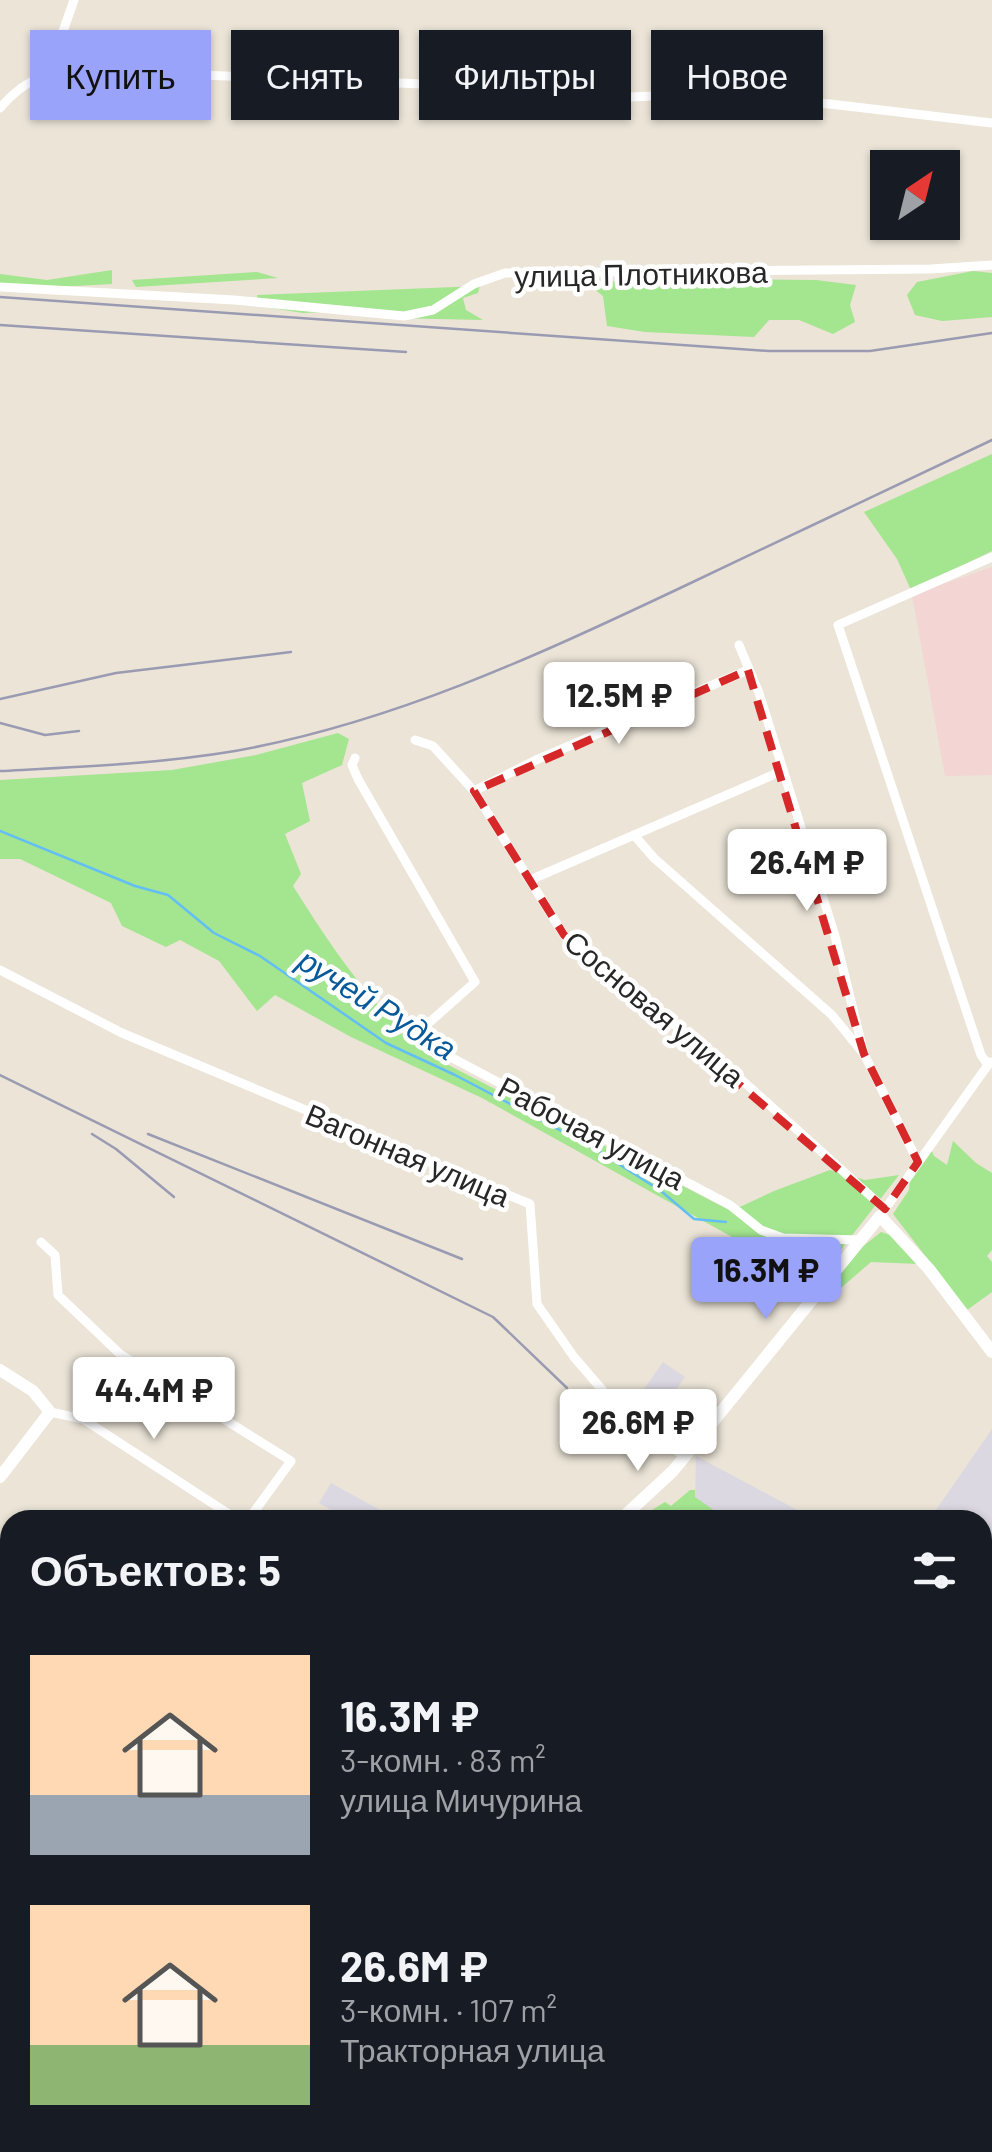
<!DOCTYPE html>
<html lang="ru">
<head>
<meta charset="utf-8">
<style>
	body { margin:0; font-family:Barlow,sans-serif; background:#20242c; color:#f1f3f6; height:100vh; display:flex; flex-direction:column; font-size:38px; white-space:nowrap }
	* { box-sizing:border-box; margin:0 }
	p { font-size:32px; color:#9ea1a6 }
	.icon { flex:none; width:55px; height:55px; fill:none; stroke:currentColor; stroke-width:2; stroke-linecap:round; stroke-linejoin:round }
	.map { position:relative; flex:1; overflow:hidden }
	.sheet { position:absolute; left:0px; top:1510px; width:992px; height:642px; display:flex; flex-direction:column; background:#171b24; border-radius:30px 30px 0 0; box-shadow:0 2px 8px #0004 }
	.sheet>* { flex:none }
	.top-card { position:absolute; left:30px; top:30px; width:932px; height:90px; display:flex; gap:20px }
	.needle { width:65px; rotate:35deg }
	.fabs { position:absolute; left:870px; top:150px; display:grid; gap:20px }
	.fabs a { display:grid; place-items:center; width:90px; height:90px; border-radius:0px; background:#171b24; box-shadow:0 2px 8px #0004; font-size:50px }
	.price { position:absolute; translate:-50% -85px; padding:0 22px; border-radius:10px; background:#fff; color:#222; font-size:32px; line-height:65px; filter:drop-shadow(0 2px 5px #0008) }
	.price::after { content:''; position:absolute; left:50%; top:60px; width:30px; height:22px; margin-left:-15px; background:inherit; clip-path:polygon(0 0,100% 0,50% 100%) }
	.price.active { background:#9aa3fa; color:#111 }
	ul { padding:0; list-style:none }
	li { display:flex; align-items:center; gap:30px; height:250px; padding:0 30px }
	li span { display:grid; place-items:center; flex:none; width:280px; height:200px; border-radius:0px; color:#555 }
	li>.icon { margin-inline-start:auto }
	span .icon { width:120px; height:120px; fill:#fffc; stroke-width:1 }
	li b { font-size:42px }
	h2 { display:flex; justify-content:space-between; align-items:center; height:120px; padding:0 30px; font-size:42px }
	.chip { padding:0 35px; border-radius:0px; background:#171b24; box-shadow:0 2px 8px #0004; font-size:35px; line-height:90px }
	.chip.active { background:#9aa3fa; color:#111 }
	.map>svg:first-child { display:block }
	.industrial { fill:#dcd8e2 }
	.education { fill:#eee5c5 }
	.medical { fill:#f3d5d3 }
	.green { fill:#a4e590 }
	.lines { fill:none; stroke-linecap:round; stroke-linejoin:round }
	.stream { stroke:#63bef3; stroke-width:2.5 }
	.street { stroke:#fff; stroke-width:9 }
	.secondary { stroke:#fff; stroke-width:12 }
	.rail { stroke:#9a9bb2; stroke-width:2.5 }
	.marked { fill:none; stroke:#d62828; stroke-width:8; stroke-dasharray:20 12; stroke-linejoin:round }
	.labels { text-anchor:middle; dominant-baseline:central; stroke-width:9; stroke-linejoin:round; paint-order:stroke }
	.street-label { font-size:30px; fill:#272727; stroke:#fff }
	.water-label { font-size:32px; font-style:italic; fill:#07599a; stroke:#fff }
</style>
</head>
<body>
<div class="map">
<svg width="992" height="2152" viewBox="0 0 992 2152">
	<rect width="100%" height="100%" fill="#ebe4d7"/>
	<g class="industrial">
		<polygon points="663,1362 685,1377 661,1411 640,1395"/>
		<polygon points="992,1429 992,1884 982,1883 982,1520 929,1520"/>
		<polygon points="696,1456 816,1520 664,1520 695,1497"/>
		<polygon points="331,1483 398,1520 349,1520 319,1503"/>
	</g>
	<polygon class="education" points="431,2143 581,2143 581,2152 428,2152"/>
	<polygon class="medical" points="992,567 992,775 945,776 912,595"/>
	<g class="green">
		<polygon points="112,270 112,284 57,287 0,283 0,274 47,280"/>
		<polygon points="973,271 992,273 992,317 942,321 915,315 907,295 917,282"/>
		<polygon points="257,272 278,278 136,287 132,280"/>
		<polygon points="692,279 816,280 856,285 850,305 855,322 833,334 799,320 769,320 754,337 645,332 607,326 603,296 594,289 603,282"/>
		<polygon points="480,286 478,293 463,298 466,310 483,320 391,318 348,311 303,313 258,306 257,295"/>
		<polygon points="992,454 992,551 911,590 897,559 864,512"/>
		<path d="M338,733L349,739L342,765L302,783L310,821L285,834L301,874L293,886C331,947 372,1007 427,1054L731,1211L774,1191L830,1170L865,1180L899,1175L815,1283L482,1098L351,1037L275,995L257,1011L219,961L180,940L166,947L122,926L111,903L20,859H0V780L172,770L256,755Z"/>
		<polygon points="953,1141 976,1163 992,1173 992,1250 987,1256 992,1262 992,1292 967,1310 893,1214 909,1190 910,1179 931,1149 934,1156 947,1165"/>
		<polygon points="881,1232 890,1235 918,1264 871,1262 835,1293 826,1288 861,1248"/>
		<polygon points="690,1490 695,1490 695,1497 728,1520 636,1520 665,1502 671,1506"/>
	</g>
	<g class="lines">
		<polyline class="stream" points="0,831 135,886 168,895 214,933 260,956 386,1043 455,1075 592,1147 661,1191 694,1219 726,1222"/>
		<g class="street">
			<polyline points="41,74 60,40 74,0"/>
			<path d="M0,108C34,69 54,74 102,71L473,86L608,98L677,95L830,104L992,123"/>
			<polyline points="0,287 234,300 404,316 433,310 474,284 505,273 931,269 992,265"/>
			<polyline points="739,645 759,693 835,936 864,1054 918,1162"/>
			<polyline points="415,740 433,746 474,791 564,935 733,1072 885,1209"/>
			<polyline points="355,758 352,765 358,779 475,982 422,1029 418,1037 424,1043 730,1205 761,1230 783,1238 859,1240"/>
			<polyline points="474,791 536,760 748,670"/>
			<polyline points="634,835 654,858 832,1015 863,1053"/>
			<polyline points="530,880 782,771"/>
			<polyline points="0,970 122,1033 530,1204 537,1304 574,1357 623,1414 642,1430 685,1456"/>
			<polyline points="988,1065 981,1055 838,625 992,557"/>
			<polyline points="883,1212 990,1062"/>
			<polyline points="41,1242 55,1255 58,1295 120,1354 291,1461 248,1520"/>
			<polyline points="50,1412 83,1419 238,1520"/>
			<polyline points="0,1561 10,1569"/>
			<polyline points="0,1715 10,1722"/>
			<polyline points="0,1866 10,1852"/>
			<polyline points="196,2152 201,2142"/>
		</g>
		<g class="secondary">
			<polyline points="0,1370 33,1391 50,1412 0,1477"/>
			<polyline points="620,1520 673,1471 880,1216 929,1269 992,1352"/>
			<polyline points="0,2038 10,2043"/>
			<polyline points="982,2050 992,2050"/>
			<polyline points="204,2142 223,2152"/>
			<polyline points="620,2142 621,2152"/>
			<polyline points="635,2142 635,2152"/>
		</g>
		<g class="rail">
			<polyline points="0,297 769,351 870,351 992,333"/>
			<polyline points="0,325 406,352"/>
			<polyline points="0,699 116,673 291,652"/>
			<polyline points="0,723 45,735 79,731"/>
			<path d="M0,771C78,767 157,764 235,751C391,723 534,657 676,590C781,540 887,490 992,440"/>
			<polyline points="0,1075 493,1317 567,1388"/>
			<polyline points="92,1134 116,1149 174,1197"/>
			<polyline points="148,1134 462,1259"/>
		</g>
	</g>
	<path class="marked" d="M748,670L864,1054L918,1162L885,1209L564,935L474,791Z"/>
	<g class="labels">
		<g class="street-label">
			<text transform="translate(641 273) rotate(-1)">улица Плотникова</text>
			<text transform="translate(655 1008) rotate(40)">Сосновая улица</text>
			<text transform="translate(592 1132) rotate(28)">Рабочая улица</text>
			<text transform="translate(408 1154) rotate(23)">Вагонная улица</text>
		</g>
		<g class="water-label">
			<text transform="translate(378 1003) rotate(32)">ручей Рудка</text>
		</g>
	</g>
</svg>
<div class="fabs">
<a><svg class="needle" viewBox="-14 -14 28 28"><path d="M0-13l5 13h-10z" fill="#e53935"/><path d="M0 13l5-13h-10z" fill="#9ea1a6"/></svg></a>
</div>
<b class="price" style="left:619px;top:747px">12.5M ₽</b>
<b class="price" style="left:807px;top:914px">26.4M ₽</b>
<b class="price active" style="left:766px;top:1322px">16.3M ₽</b>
<b class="price" style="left:154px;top:1442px">44.4M ₽</b>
<b class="price" style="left:638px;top:1474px">26.6M ₽</b>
<div class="top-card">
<a class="chip active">Купить</a>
<a class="chip">Снять</a>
<a class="chip">Фильтры</a>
<a class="chip">Новое</a>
</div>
<section class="sheet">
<h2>Объектов: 5<svg class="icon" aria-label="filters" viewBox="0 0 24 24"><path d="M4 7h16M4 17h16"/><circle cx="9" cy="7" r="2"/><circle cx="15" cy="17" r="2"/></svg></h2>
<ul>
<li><span style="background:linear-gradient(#ffd9b3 70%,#9aa5b1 0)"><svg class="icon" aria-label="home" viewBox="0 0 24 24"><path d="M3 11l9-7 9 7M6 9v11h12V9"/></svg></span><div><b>16.3M ₽</b><p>3-комн. · 83 m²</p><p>улица Мичурина</p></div></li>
<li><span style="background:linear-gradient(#ffd9b3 70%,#8fb573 0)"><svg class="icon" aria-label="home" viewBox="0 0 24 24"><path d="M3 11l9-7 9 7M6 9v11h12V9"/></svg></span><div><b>26.6M ₽</b><p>3-комн. · 107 m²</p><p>Тракторная улица</p></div></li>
</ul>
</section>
</div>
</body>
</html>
